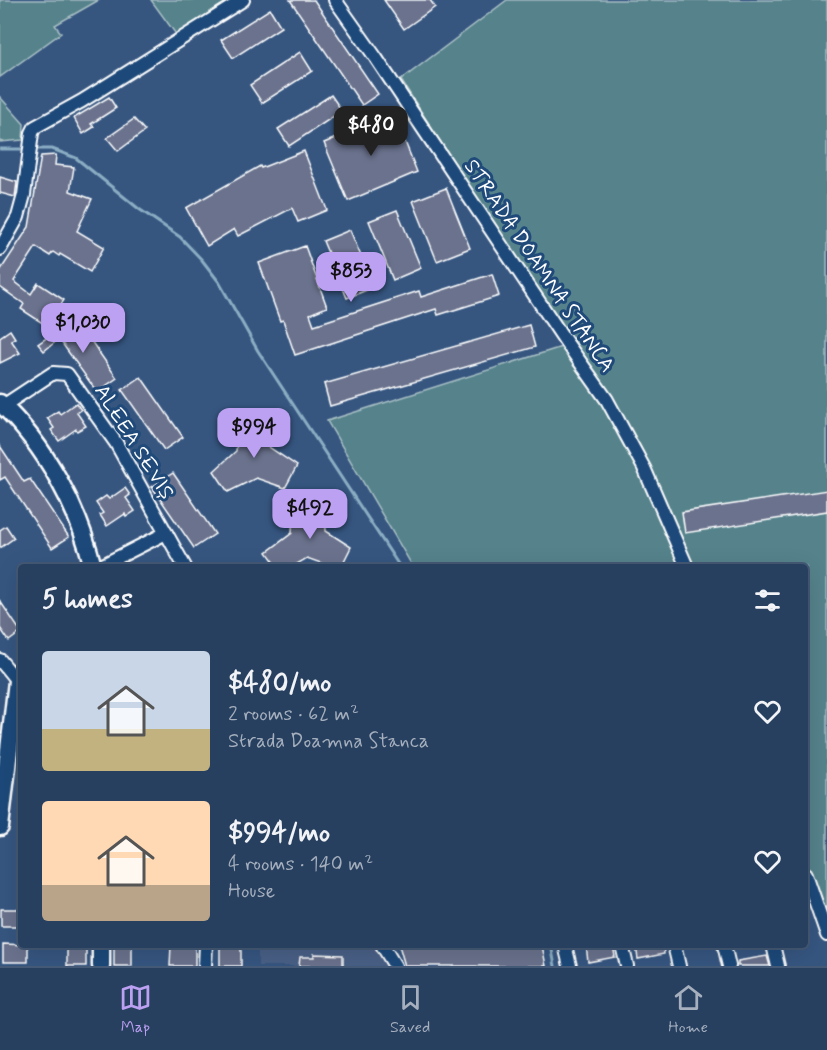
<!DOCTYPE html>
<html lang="en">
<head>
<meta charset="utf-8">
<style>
	body { margin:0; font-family:Mynerve,sans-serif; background:#344b69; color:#f1f3f6; height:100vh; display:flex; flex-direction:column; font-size:22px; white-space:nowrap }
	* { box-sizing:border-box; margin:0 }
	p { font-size:20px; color:#a5afbd }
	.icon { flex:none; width:33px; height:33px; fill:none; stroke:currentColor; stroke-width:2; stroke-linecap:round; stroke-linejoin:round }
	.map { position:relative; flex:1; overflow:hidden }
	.sheet { position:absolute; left:18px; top:564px; width:790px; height:384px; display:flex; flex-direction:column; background:#284060; border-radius:6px; box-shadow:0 6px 24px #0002,0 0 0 2px #445975 }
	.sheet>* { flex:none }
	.price { position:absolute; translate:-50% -51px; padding:0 14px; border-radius:12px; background:#bca0f2; color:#111; font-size:20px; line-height:39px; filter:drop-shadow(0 2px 3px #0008) }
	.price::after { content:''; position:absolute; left:50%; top:36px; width:18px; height:14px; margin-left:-9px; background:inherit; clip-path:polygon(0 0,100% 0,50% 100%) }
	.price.active { background:#222; color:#fff }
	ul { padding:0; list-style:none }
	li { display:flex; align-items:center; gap:18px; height:150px; padding:0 24px }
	li span { display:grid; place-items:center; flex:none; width:168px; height:120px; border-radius:6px; color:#555 }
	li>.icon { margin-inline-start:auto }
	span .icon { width:72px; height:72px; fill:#fffc; stroke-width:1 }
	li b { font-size:26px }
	h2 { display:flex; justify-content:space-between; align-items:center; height:72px; padding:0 24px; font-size:26px }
	.dock { display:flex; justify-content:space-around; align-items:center; height:84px; border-top:2px solid #445975; background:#284060; font-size:16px; color:#a5afbd }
	.dock a { display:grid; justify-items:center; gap:3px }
	.dock .active { color:#bca0f2 }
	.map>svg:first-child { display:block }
	.built { fill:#4a6186 }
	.green { fill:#54828b; stroke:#aac0c5; stroke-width:1.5 }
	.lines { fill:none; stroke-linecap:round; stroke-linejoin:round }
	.stream { stroke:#8caec3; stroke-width:3 }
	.building { fill:#6a728d; stroke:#fff; stroke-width:1.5 }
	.street-casing { stroke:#fff; stroke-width:16 }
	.secondary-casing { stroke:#fff; stroke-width:21 }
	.street { stroke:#1f4a7a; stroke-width:12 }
	.secondary { stroke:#1f4a7a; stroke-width:16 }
	.labels { text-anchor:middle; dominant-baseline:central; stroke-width:6; stroke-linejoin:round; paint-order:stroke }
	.street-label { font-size:21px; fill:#fff; stroke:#1f4a7a }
</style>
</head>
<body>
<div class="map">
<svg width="827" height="966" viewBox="0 0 827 966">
	<rect width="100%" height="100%" fill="#365680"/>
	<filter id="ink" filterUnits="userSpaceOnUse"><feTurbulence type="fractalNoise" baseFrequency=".0167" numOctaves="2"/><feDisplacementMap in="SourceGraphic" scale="12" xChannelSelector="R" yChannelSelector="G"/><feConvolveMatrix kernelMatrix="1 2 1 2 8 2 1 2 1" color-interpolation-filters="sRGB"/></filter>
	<g filter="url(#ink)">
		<polygon class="built" points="258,945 374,945 388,966 258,966"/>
		<g class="green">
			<polygon points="0,0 99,0 55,25 61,33 0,77"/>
			<polygon points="151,0 236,0 178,37"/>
			<polygon points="507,0 827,0 827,932 806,870 806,567 413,567 327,421 568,345 545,305 401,80"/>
			<polygon points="0,97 24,124 23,140 0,142"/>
		</g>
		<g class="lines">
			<g class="stream">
				<polyline points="0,149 28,149"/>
				<polyline points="34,149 52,149 76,158 139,209 180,237 202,260 219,282 258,351 400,567"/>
				<polyline points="551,945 555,966"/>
			</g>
		</g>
		<g class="building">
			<polygon points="290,0 314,0 378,94 362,105"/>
			<polygon points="384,0 430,0 435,7 404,29"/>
			<polygon points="270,9 281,27 233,58 221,40"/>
			<polygon points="300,52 312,71 262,103 250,85"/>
			<polygon points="331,95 342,111 289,146 278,129"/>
			<polygon points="109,97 116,108 91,124 94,127 83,134 74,118"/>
			<polygon points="394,114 417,172 348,201 324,143"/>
			<polygon points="134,119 145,131 118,151 107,138"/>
			<polygon points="304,151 327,210 298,222 292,208 238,236 234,229 207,246 186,208 260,166 261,168"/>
			<polygon points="56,155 55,165 74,167 70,191 92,199 77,231 104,247 90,272 60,254 59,256 53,252 50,256 36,247 14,281 31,294 38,283 64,300 47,326 21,309 24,304 0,287 0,271 29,227 41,156"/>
			<polygon points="0,177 17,182 15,197 0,193"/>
			<polygon points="446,188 470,248 437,261 413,201"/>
			<polygon points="397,210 421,268 393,280 369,221"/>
			<polygon points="350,230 374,287 347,298 323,241"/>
			<polygon points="305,246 327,307 310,314 314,325 419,291 421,297 492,274 499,296 438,315 436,309 295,355 283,320 280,321 259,263"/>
			<polygon points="75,318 117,378 97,392 59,339 44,351 38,344"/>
			<polygon points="529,325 535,347 330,406 324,384"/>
			<polygon points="10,330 15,338 11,340 20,353 0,363 0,337"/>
			<polygon points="141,377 183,437 164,450 122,390"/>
			<polygon points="76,403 81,410 77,413 86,426 77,431 76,429 59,441 51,430 54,428 47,418 58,411 60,414"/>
			<polygon points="265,419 269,447 297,466 285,488 256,478 228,492 214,471 236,451 239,421"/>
			<polygon points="0,446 24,482 30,479 69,537 52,548 5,477 0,480"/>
			<polygon points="173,473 215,534 194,548 152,487"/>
			<polygon points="125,488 130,495 126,498 135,511 126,517 125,514 107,526 100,515 103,513 96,503 106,496 109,499"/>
			<polygon points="827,490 827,511 685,533 682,512"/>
			<polygon points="325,502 326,531 351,547 341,567 332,567 307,558 292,567 278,567 267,552 292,533 293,503"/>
			<polygon points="6,526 14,538 0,548 0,530"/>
			<polygon points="0,601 21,632 9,641 0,628"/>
			<polygon points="1,909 19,909 19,911 21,911 21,926 1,926"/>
			<polygon points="3,944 28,945 28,962 3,962"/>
			<rect x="67" y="945" width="19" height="21"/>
			<rect x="114" y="945" width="18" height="21"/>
			<polygon points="171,945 195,945 195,966 170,966"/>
			<rect x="220" y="945" width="21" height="21"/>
			<polygon points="399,945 542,945 546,966 405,966"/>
			<polygon points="586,945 613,945 615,957 588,962"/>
			<polygon points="636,945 663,945 664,954 638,959"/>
			<polygon points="314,954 343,955 343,966 299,966 300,957 314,957"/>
			<polygon points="767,956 770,966 738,966 738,961"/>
		</g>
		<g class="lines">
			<defs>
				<g id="street">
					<polyline points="335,0 376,58 568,345 607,400 644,468 687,567"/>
					<polyline points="0,249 18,217 24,195 32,133 35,127 82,101 243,0"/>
					<polyline points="3,406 53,373 67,374 116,443 185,567"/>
					<polyline points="99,567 166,533"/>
					<polyline points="0,660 17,681"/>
					<polyline points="806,874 827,935"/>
					<polyline points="382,945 395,966"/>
					<polyline points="565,945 570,966"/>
					<polyline points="622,945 627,966"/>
					<polyline points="674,945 679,966"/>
					<polyline points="724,945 729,966"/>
					<polyline points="773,945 778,966"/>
					<polyline points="205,966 206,945"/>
				</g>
				<g id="secondary">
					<path d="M0,403C46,446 78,507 93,567"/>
					<polyline points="0,827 17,681 21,681"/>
					<polyline points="101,966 101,945"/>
				</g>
			</defs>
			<use href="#street" class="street-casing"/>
			<use href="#secondary" class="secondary-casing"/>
			<use href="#street" class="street"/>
			<use href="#secondary" class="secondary"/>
		</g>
	</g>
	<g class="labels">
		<g class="street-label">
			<text transform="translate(539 266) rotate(56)">STRADA DOAMNA STANCA</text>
			<text transform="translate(134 442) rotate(58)">ALEEA SEVIȘ</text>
		</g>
	</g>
</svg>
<b class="price active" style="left:371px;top:157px">$480</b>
<b class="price" style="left:351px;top:303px">$853</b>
<b class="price" style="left:83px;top:354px">$1,030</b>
<b class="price" style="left:254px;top:459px">$994</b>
<b class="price" style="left:310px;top:540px">$492</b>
<section class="sheet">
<h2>5 homes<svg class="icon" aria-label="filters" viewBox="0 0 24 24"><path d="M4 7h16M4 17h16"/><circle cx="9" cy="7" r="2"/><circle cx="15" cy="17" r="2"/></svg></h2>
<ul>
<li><span style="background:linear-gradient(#c9d6e8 65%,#c2b280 0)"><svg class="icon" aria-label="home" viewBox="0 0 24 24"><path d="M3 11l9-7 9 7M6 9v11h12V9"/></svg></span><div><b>$480/mo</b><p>2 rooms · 62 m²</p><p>Strada Doamna Stanca</p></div><svg class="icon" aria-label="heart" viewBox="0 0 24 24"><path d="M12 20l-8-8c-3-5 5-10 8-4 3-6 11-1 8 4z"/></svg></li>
<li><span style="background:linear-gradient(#ffd9b3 70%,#b9a48a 0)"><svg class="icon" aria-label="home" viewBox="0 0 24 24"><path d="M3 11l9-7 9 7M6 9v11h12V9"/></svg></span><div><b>$994/mo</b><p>4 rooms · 140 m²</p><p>House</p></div><svg class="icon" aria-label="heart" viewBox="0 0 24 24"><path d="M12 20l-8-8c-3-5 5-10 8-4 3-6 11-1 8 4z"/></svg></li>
</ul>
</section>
</div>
<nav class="dock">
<a class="active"><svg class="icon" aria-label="map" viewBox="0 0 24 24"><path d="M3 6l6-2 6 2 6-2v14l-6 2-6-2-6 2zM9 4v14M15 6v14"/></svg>Map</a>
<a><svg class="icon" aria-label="saved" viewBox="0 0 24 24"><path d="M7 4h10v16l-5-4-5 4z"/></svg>Saved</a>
<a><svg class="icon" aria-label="home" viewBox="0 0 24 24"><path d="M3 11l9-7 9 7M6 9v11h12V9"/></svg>Home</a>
</nav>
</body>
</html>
